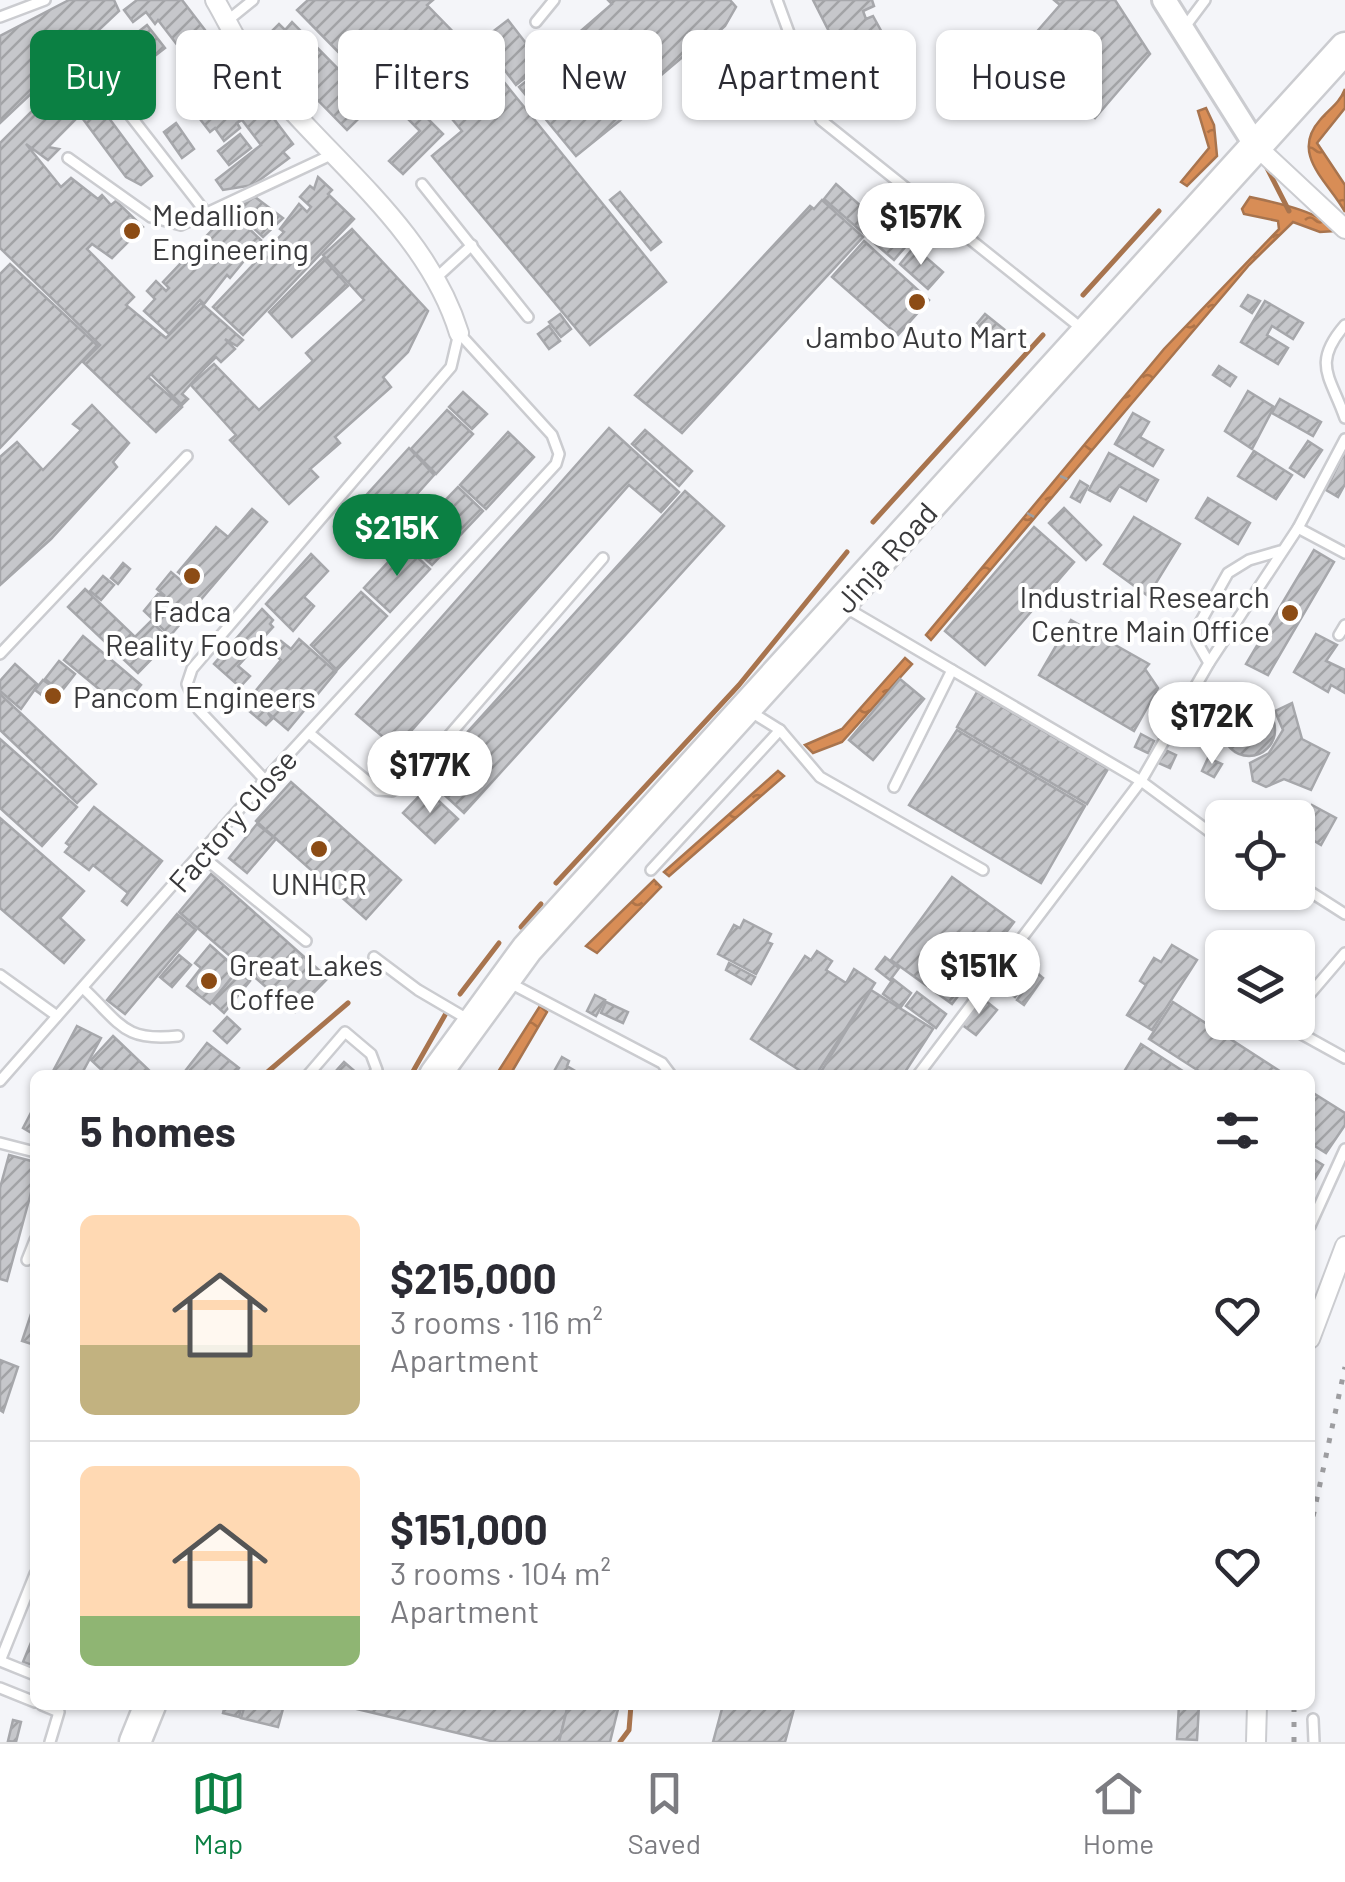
<!DOCTYPE html>
<html lang="en">
<head>
<meta charset="utf-8">
<style>
	body { margin:0; font-family:Barlow,sans-serif; background:#f2f2f3; color:#2b2b33; height:100vh; display:flex; flex-direction:column; font-size:38px; white-space:nowrap }
	* { box-sizing:border-box; margin:0 }
	p { font-size:32px; color:#7c7c81 }
	.icon { flex:none; width:55px; height:55px; fill:none; stroke:currentColor; stroke-width:2; stroke-linecap:round; stroke-linejoin:round }
	.map { position:relative; flex:1; overflow:hidden }
	.sheet { position:absolute; left:30px; top:1070px; width:1285px; height:640px; display:flex; flex-direction:column; background:#fff; border-radius:15px; box-shadow:0 2px 8px #0004 }
	.sheet>* { flex:none }
	.banner { position:absolute; left:30px; top:30px; width:1285px; height:90px; display:flex; gap:20px }
	.fabs { position:absolute; left:1205px; top:800px; display:grid; gap:20px }
	.fabs a { display:grid; place-items:center; width:110px; height:110px; border-radius:15px; background:#fff; box-shadow:0 2px 8px #0004; font-size:50px }
	.price { position:absolute; translate:-50% -85px; padding:0 22px; border-radius:35px; background:#fff; color:#222; font-size:32px; line-height:65px; filter:drop-shadow(0 2px 5px #0008) }
	.price::after { content:''; position:absolute; left:50%; top:60px; width:30px; height:22px; margin-left:-15px; background:inherit; clip-path:polygon(0 0,100% 0,50% 100%) }
	.price.current { background:#0b8043; color:#fff }
	ul { padding:0; list-style:none }
	li { display:flex; align-items:center; gap:30px; height:250px; padding:0 50px }
	li+li { border-top:2px solid #e1e1e2 }
	li span { display:grid; place-items:center; flex:none; width:280px; height:200px; border-radius:15px; color:#555 }
	li>.icon { margin-inline-start:auto }
	span .icon { width:120px; height:120px; fill:#fffc; stroke-width:1 }
	li b { font-size:42px }
	h2 { display:flex; justify-content:space-between; align-items:center; height:120px; padding:0 50px; font-size:42px }
	.tag { padding:0 35px; border-radius:15px; background:#fff; box-shadow:0 2px 8px #0004; font-size:35px; line-height:90px }
	.tag.current { background:#0b8043; color:#fff }
	.tabs { display:flex; justify-content:space-around; align-items:center; height:140px; border-top:2px solid #e1e1e2; background:#fff; font-size:28px; color:#7c7c81 }
	.tabs a { display:grid; justify-items:center; gap:5px }
	.tabs .current { color:#0b8043 }
	.map>svg:first-child { display:block }
	.water { fill:url(#water-ripples); stroke:#a8744e; stroke-width:2.5 }
	.lines { fill:none; stroke-linecap:round; stroke-linejoin:round }
	.stream { stroke:#a8744e; stroke-width:5 }
	.building { fill:url(#building-hatch); stroke:#a6a7ab; stroke-width:2.5 }
	.lane-casing { stroke:#cbccd0; stroke-width:14 }
	.street-casing { stroke:#cbccd0; stroke-width:22 }
	.secondary-casing { stroke:#cbccd0; stroke-width:28 }
	.highway-casing { stroke:#cbccd0; stroke-width:35 }
	.path { stroke:#9e9fa2; stroke-width:2.5; stroke-dasharray:8 8; stroke-linecap:butt }
	.lane { stroke:#fff; stroke-width:9 }
	.street { stroke:#fff; stroke-width:18 }
	.secondary { stroke:#fff; stroke-width:22 }
	.highway { stroke:#fff; stroke-width:30 }
	.rail { stroke:#9d9da0; stroke-width:5; stroke-dasharray:5 10; stroke-linecap:butt }
	.poi-dot { fill:#8c4c15; stroke:#fff; stroke-width:4 }
	.labels { text-anchor:middle; dominant-baseline:central; stroke-width:8; stroke-linejoin:round; paint-order:stroke }
	.poi-label { font-size:30px; fill:#39393b; stroke:#fff; text-anchor:start }
	.street-label { font-size:30px; fill:#39393b; stroke:#fff }
</style>
</head>
<body>
<div class="map">
<svg width="1345" height="1742" viewBox="0 0 1345 1742">
	<defs>
		<pattern id="water-ripples" width="26" height="14" patternUnits="userSpaceOnUse" patternTransform="scale(2.5)"><rect width="26" height="14" fill="#d88d56"/><path d="M2 4q2-2 4 0t4 0M15 11q2-2 4 0t4 0" fill="none" stroke="#b07448"/></pattern>
		<pattern id="building-hatch" width="6" height="6" patternUnits="userSpaceOnUse" patternTransform="scale(2.5)"><rect width="6" height="6" fill="#c6c7cb"/><path d="M-1 1l2-2M0 6l6-6M5 7l2-2" fill="none" stroke="#a2a3a6"/></pattern>
	</defs>
	<rect width="100%" height="100%" fill="#f4f5f9"/>
	<g class="water">
		<path d="M1345,89V108L1317,143L1345,185V212C1330,183 1289,155 1320,120C1330,108 1339,104 1345,89Z"/>
		<polygon points="1206,108 1214,125 1217,156 1187,186 1181,182 1209,148 1198,111"/>
		<path d="M1250,197C1277,203 1319,211 1337,231L1320,232L1293,222L1249,265L931,640L926,635L1164,349L1279,229L1278,221L1244,214L1242,209Z"/>
		<polygon points="905,658 912,664 842,742 813,753 805,745 842,729"/>
		<polygon points="778,771 784,776 669,876 664,872"/>
		<polygon points="654,880 661,887 597,953 586,946"/>
		<polygon points="540,1006 547,1012 510,1075 496,1075"/>
	</g>
	<g class="lines">
		<g class="stream">
			<polyline points="1264,162 1289,211"/>
			<polyline points="1083,295 1159,211"/>
			<polyline points="873,522 1043,335"/>
			<polyline points="556,883 739,685 847,552"/>
			<polyline points="521,927 541,904"/>
			<polyline points="460,994 499,943"/>
			<polyline points="264,1075 348,1003"/>
			<polyline points="411,1075 449,1008"/>
			<polyline points="620,1742 629,1730 631,1705"/>
		</g>
	</g>
	<g class="building">
		<polygon points="69,0 114,0 119,11 0,123 0,36"/>
		<polygon points="137,0 182,0 248,86 247,93 252,90 293,144 283,152 289,158 253,185 223,190 216,180 261,145 242,120 237,123 240,128 224,141 215,128 210,132 186,101 208,85 158,20 155,24 146,12 133,22 124,10"/>
		<polygon points="308,0 433,0 427,5 468,47 422,102 399,79 347,130 261,42 279,24 285,30 292,22 347,78 356,70 297,10"/>
		<polygon points="608,0 730,0 736,7 725,26 695,53 692,49 627,104 575,36 612,4"/>
		<polygon points="813,0 872,0 874,6 863,11 866,19 873,16 884,36 874,40 871,35 839,51"/>
		<polygon points="1054,0 1115,0 1150,54 1095,118 1021,50 1060,5"/>
		<polygon points="508,20 542,64 516,85 482,40"/>
		<polygon points="147,25 165,48 147,62 140,53 110,77 116,86 96,101 79,78"/>
		<polygon points="574,43 628,114 576,156 519,87"/>
		<polygon points="486,60 666,282 590,345 432,156 462,131 437,101"/>
		<polygon points="400,83 410,94 401,102 392,91"/>
		<polygon points="58,85 71,99 78,92 85,99 73,111 78,117 48,147 59,149 48,160 26,144 61,187 71,178 98,199 102,195 111,205 116,201 143,227 112,258 92,244 87,249 134,297 126,305 166,338 201,303 243,340 237,346 225,339 235,349 221,362 216,357 206,367 182,394 188,399 182,405 151,374 148,377 182,407 156,432 83,362 100,345 0,248 0,143"/>
		<polygon points="94,98 152,176 141,185 126,177 77,111"/>
		<polygon points="418,109 443,134 403,174 389,161 420,131 408,119"/>
		<polygon points="176,123 194,149 182,158 164,132"/>
		<polygon points="240,134 251,148 229,165 218,151"/>
		<polygon points="318,177 332,190 328,194 354,219 243,335 213,307 284,232 280,229 299,204 307,212 311,207 300,197 310,186 314,189"/>
		<polygon points="836,184 906,246 894,260 824,199"/>
		<polygon points="620,192 661,242 651,250 610,200"/>
		<polygon points="255,197 283,218 263,237 234,210"/>
		<polygon points="822,200 863,237 682,433 635,395 810,206 814,209"/>
		<polygon points="230,211 261,240 230,278 227,275 204,304 200,300 169,334 144,311 155,299 147,291 156,281 166,291 169,288 163,282"/>
		<polygon points="352,229 428,311 408,352 383,377 391,387 335,437 340,443 310,469 318,477 289,504 230,440 236,435 191,385 214,364 259,410 313,361 306,353 364,300 323,255"/>
		<polygon points="864,241 929,300 898,335 832,277"/>
		<polygon points="914,247 943,272 928,289 900,264"/>
		<polygon points="323,258 348,286 292,337 269,312"/>
		<polygon points="10,264 97,345 0,448 0,274"/>
		<polygon points="1248,295 1260,301 1252,313 1241,306"/>
		<polygon points="1265,301 1303,323 1293,339 1272,326 1267,335 1288,348 1278,364 1241,342"/>
		<polygon points="560,314 571,329 561,337 549,322"/>
		<polygon points="985,314 1011,335 1002,345 975,326"/>
		<polygon points="549,326 560,341 549,349 538,334"/>
		<polygon points="1219,366 1236,377 1230,386 1213,375"/>
		<polygon points="1248,391 1274,407 1252,449 1225,431"/>
		<polygon points="463,392 487,414 472,429 449,407"/>
		<polygon points="1280,399 1321,422 1313,436 1272,413"/>
		<polygon points="92,405 129,443 113,462 117,467 51,539 0,585 0,457 17,442 43,470 81,430 73,424"/>
		<polygon points="447,410 473,434 436,474 411,449"/>
		<polygon points="1133,413 1149,422 1140,437 1163,450 1153,466 1115,444"/>
		<polygon points="609,428 679,492 661,512 629,485 396,748 356,714"/>
		<polygon points="645,430 692,471 679,486 632,444"/>
		<polygon points="508,432 534,457 486,509 460,485"/>
		<polygon points="1308,441 1322,450 1304,477 1290,468"/>
		<polygon points="409,448 434,475 388,526 361,501"/>
		<polygon points="1254,451 1292,475 1276,499 1238,476"/>
		<polygon points="1345,451 1345,484 1338,497 1326,490"/>
		<polygon points="1109,453 1158,480 1146,501 1119,486 1110,501 1089,490"/>
		<polygon points="1080,481 1088,486 1080,502 1071,497"/>
		<polygon points="458,487 483,511 432,565 406,541"/>
		<polygon points="685,491 724,526 464,813 426,778"/>
		<polygon points="1208,498 1250,523 1238,544 1196,518"/>
		<polygon points="1064,508 1101,545 1086,560 1049,523"/>
		<polygon points="252,509 267,522 170,636 144,611 158,594 165,596 157,589 171,572 185,584 188,580 178,572 216,527 228,537"/>
		<polygon points="1134,517 1180,544 1148,596 1104,564"/>
		<polygon points="1034,527 1074,562 985,665 945,631"/>
		<polygon points="404,545 430,569 390,612 364,588"/>
		<polygon points="1314,550 1334,562 1268,675 1246,664"/>
		<polygon points="311,554 328,571 304,597 314,606 293,631 266,604"/>
		<polygon points="123,563 130,569 118,584 111,578"/>
		<polygon points="103,576 114,585 101,600 90,591"/>
		<polygon points="85,589 135,637 151,621 170,640 138,673 68,607"/>
		<polygon points="361,592 387,616 337,670 311,645"/>
		<polygon points="262,609 273,620 270,624 273,627 238,666 250,676 240,687 214,664"/>
		<polygon points="1071,620 1149,664 1145,669 1158,688 1134,731 1039,675"/>
		<polygon points="1316,634 1337,645 1326,661 1345,670 1345,693 1331,685 1328,692 1294,672"/>
		<polygon points="83,636 141,685 122,708 64,660"/>
		<polygon points="299,639 336,672 288,730 268,713 272,719 266,725 243,706 281,660 272,652 281,641 291,649"/>
		<polygon points="59,661 75,674 61,692 45,679"/>
		<polygon points="15,664 38,685 21,709 0,691 0,681"/>
		<polygon points="900,679 924,699 873,760 849,740"/>
		<polygon points="43,680 63,694 55,705 35,690"/>
		<polygon points="977,692 1108,769 1087,804 957,727"/>
		<polygon points="0,694 96,784 77,803 0,730"/>
		<polygon points="1292,703 1302,739 1329,753 1311,790 1284,779 1266,787 1253,781 1250,763 1269,753 1283,730 1275,711"/>
		<circle cx="1249" cy="730" r="26"/>
		<polygon points="957,730 1085,806 1041,883 909,805"/>
		<polygon points="1141,734 1154,741 1148,753 1135,747"/>
		<polygon points="0,739 77,807 42,846 0,808"/>
		<polygon points="1163,749 1176,755 1170,768 1156,762"/>
		<polygon points="1208,758 1222,764 1214,777 1202,771"/>
		<polygon points="291,782 401,880 366,919 256,821"/>
		<polygon points="426,789 458,819 435,843 403,813"/>
		<polygon points="1312,805 1336,818 1321,845 1298,831"/>
		<polygon points="94,807 162,861 127,905 122,901 128,893 93,865 89,870 65,852 70,846 66,843"/>
		<polygon points="0,818 84,891 60,918 84,940 64,963 0,908"/>
		<polygon points="257,824 276,839 247,873 229,858"/>
		<polygon points="211,874 328,978 295,1012 179,912"/>
		<polygon points="952,877 1014,922 952,1004 891,960"/>
		<polygon points="177,914 196,930 125,1014 107,1000"/>
		<polygon points="744,920 771,934 767,942 772,944 756,974 718,954 734,925 740,928"/>
		<polygon points="210,945 238,970 210,1004 187,986 201,968 195,963"/>
		<polygon points="1172,945 1197,960 1152,1030 1127,1015 1146,985 1140,981 1154,958 1161,962"/>
		<polygon points="817,951 832,961 826,970 846,983 854,969 875,983 816,1075 807,1075 751,1039 805,956 811,960"/>
		<polygon points="179,955 191,965 172,987 160,977"/>
		<polygon points="885,957 899,968 890,980 876,969"/>
		<polygon points="1020,958 1025,962 1006,986 1001,982"/>
		<polygon points="729,963 755,977 751,984 726,970"/>
		<polygon points="237,971 250,981 224,1013 212,1002"/>
		<polygon points="1037,973 1043,978 1024,1005 1017,1000"/>
		<polygon points="1020,974 1028,979 1015,997 1007,991"/>
		<polygon points="893,979 911,993 901,1007 883,994"/>
		<polygon points="871,990 933,1029 903,1075 819,1075"/>
		<polygon points="917,992 946,1014 936,1028 906,1006"/>
		<polygon points="595,995 605,1000 596,1016 587,1011"/>
		<polygon points="982,998 997,1010 976,1035 961,1024"/>
		<polygon points="606,1002 628,1012 623,1023 601,1013"/>
		<polygon points="1173,1002 1286,1075 1205,1075 1149,1039"/>
		<polygon points="227,1017 240,1029 227,1043 214,1031"/>
		<polygon points="77,1026 101,1038 81,1075 51,1075"/>
		<polygon points="113,1036 154,1075 107,1075 91,1060"/>
		<polygon points="207,1043 239,1068 234,1075 182,1075"/>
		<polygon points="1141,1044 1189,1075 1122,1075"/>
		<polygon points="562,1057 569,1061 567,1066 582,1075 552,1075"/>
		<polygon points="344,1062 359,1075 335,1072"/>
		<polygon points="1310,1091 1345,1113 1345,1125 1326,1153 1310,1143"/>
		<polygon points="35,1105 35,1135 23,1128"/>
		<polygon points="9,1155 35,1162 35,1178 7,1281 0,1279 0,1188"/>
		<polygon points="1310,1157 1323,1165 1310,1187"/>
		<polygon points="31,1314 35,1315 35,1345 22,1341"/>
		<polygon points="0,1360 18,1367 3,1412 0,1410"/>
		<polygon points="35,1633 35,1666 23,1662"/>
		<polygon points="225,1705 242,1705 239,1717 223,1713"/>
		<polygon points="245,1705 284,1705 278,1727 241,1718"/>
		<polygon points="340,1705 568,1705 559,1742 495,1742"/>
		<polygon points="568,1705 619,1705 610,1742 559,1742"/>
		<polygon points="723,1705 795,1705 785,1742 713,1742"/>
		<polygon points="1179,1705 1199,1705 1197,1740 1177,1739"/>
		<polygon points="13,1720 21,1722 16,1742 8,1741"/>
	</g>
	<g class="lines">
		<defs>
			<g id="lane">
				<polyline points="777,0 821,120 1081,328"/>
				<polyline points="0,17 45,0"/>
				<polyline points="227,21 253,0"/>
				<polyline points="536,22 554,0"/>
				<polyline points="1184,28 1205,0"/>
				<polyline points="122,105 207,214"/>
				<polyline points="68,158 151,217 181,225 333,154"/>
				<polyline points="422,184 528,317"/>
				<polyline points="436,278 472,245"/>
				<path d="M1345,325C1311,364 1331,377 1345,418"/>
				<polyline points="1298,528 1345,553"/>
				<polyline points="843,606 1141,781 1222,841"/>
				<polyline points="1339,635 1345,625"/>
				<polyline points="0,654 187,456"/>
				<polyline points="1209,663 1197,642 1197,628 1228,573 1249,560 1280,551"/>
				<polyline points="751,712 780,730 820,777 983,870"/>
				<polyline points="309,733 378,790 392,791 414,776 603,558"/>
				<polyline points="265,780 199,710 187,684 192,669 451,367 459,333"/>
				<polyline points="894,787 952,670"/>
				<polyline points="202,856 306,941"/>
				<polyline points="651,870 780,730"/>
				<polyline points="1298,884 1345,914"/>
				<polyline points="374,957 418,990 469,1020"/>
				<polyline points="0,975 57,1016"/>
				<polyline points="508,982 662,1063 671,1075"/>
				<path d="M84,989C121,1024 124,1042 178,1036"/>
				<polyline points="1298,1008 1345,953"/>
				<polyline points="1291,1022 1298,1032 1345,1058"/>
				<polyline points="308,1075 345,1032 371,1054 377,1070 373,1075"/>
				<polyline points="918,1075 1141,781 1209,663 1298,528 1345,439"/>
				<polyline points="0,1081 265,780 556,464 559,454 552,435 459,333"/>
				<polyline points="0,1143 35,1152"/>
				<polyline points="1310,1226 1345,1149"/>
				<polyline points="27,1260 35,1240"/>
				<polyline points="35,1574 0,1661 35,1675"/>
				<polyline points="0,1688 35,1702"/>
				<polyline points="42,1705 59,1712 50,1742"/>
				<polyline points="1313,1719 1314,1742"/>
			</g>
			<g id="street">
				<path d="M215,0C227,20 236,42 250,60C316,151 425,222 459,333"/>
				<polyline points="1256,146 1345,229"/>
				<polyline points="1310,1339 1345,1246"/>
				<polyline points="1256,1742 1257,1705"/>
			</g>
			<polyline id="secondary" points="1164,0 1256,146"/>
			<g id="highway">
				<polyline points="435,1075 527,949 1345,48"/>
				<polyline points="135,1742 150,1705"/>
			</g>
		</defs>
		<use href="#lane" class="lane-casing"/>
		<use href="#street" class="street-casing"/>
		<use href="#secondary" class="secondary-casing"/>
		<use href="#highway" class="highway-casing"/>
		<g class="path">
			<polyline points="1060,476 1072,481"/>
			<polyline points="1027,513 1038,519"/>
		</g>
		<use href="#lane" class="lane"/>
		<use href="#street" class="street"/>
		<use href="#secondary" class="secondary"/>
		<use href="#highway" class="highway"/>
		<g class="rail">
			<polyline points="1310,1531 1345,1367"/>
			<polyline points="1294,1742 1294,1705"/>
		</g>
	</g>
	<g class="poi-dot">
		<circle cx="132" cy="231" r="10"/>
		<circle cx="917" cy="302" r="10"/>
		<circle cx="192" cy="576" r="10"/>
		<circle cx="1290" cy="613" r="10"/>
		<circle cx="53" cy="696" r="10"/>
		<circle cx="319" cy="849" r="10"/>
		<circle cx="209" cy="981" r="10"/>
	</g>
	<g class="labels">
		<g class="poi-label">
			<text x="152" y="214">Medallion<tspan x="152" dy="34">Engineering</tspan></text>
			<text x="917" y="336" text-anchor="middle">Jambo Auto Mart</text>
			<text x="1270" y="596" text-anchor="end">Industrial Research<tspan x="1270" dy="34">Centre Main Office</tspan></text>
			<text x="192" y="610" text-anchor="middle">Fadca<tspan x="192" dy="34">Reality Foods</tspan></text>
			<text x="73" y="696">Pancom Engineers</text>
			<text x="319" y="883" text-anchor="middle">UNHCR</text>
			<text x="229" y="964">Great Lakes<tspan x="229" dy="34">Coffee</tspan></text>
		</g>
		<g class="street-label">
			<text transform="translate(885 557) rotate(-48)">Jinja Road</text>
			<text transform="translate(232 820) rotate(-49)">Factory Close</text>
		</g>
	</g>
</svg>
<div class="fabs">
<a><svg class="icon" aria-label="locate" viewBox="0 0 24 24"><circle cx="12" cy="12" r="6"/><path d="M12 2v4M12 18v4M2 12h4M18 12h4"/></svg></a>
<a><svg class="icon" aria-label="layers" viewBox="0 0 24 24"><path d="M12 4l9 5-9 5-9-5zM3 14l9 5 9-5"/></svg></a>
</div>
<b class="price" style="left:921px;top:268px">$157K</b>
<b class="price current" style="left:397px;top:579px">$215K</b>
<b class="price" style="left:1212px;top:767px">$172K</b>
<b class="price" style="left:430px;top:816px">$177K</b>
<b class="price" style="left:979px;top:1017px">$151K</b>
<div class="banner">
<a class="tag current">Buy</a>
<a class="tag">Rent</a>
<a class="tag">Filters</a>
<a class="tag">New</a>
<a class="tag">Apartment</a>
<a class="tag">House</a>
</div>
<section class="sheet">
<h2>5 homes<svg class="icon" aria-label="filters" viewBox="0 0 24 24"><path d="M4 7h16M4 17h16"/><circle cx="9" cy="7" r="2"/><circle cx="15" cy="17" r="2"/></svg></h2>
<ul>
<li><span style="background:linear-gradient(#ffd9b3 65%,#c2b280 0)"><svg class="icon" aria-label="home" viewBox="0 0 24 24"><path d="M3 11l9-7 9 7M6 9v11h12V9"/></svg></span><div><b>$215,000</b><p>3 rooms · 116 m²</p><p>Apartment</p></div><svg class="icon" aria-label="heart" viewBox="0 0 24 24"><path d="M12 20l-8-8c-3-5 5-10 8-4 3-6 11-1 8 4z"/></svg></li>
<li><span style="background:linear-gradient(#ffd9b3 75%,#8fb573 0)"><svg class="icon" aria-label="home" viewBox="0 0 24 24"><path d="M3 11l9-7 9 7M6 9v11h12V9"/></svg></span><div><b>$151,000</b><p>3 rooms · 104 m²</p><p>Apartment</p></div><svg class="icon" aria-label="heart" viewBox="0 0 24 24"><path d="M12 20l-8-8c-3-5 5-10 8-4 3-6 11-1 8 4z"/></svg></li>
</ul>
</section>
</div>
<nav class="tabs">
<a class="current"><svg class="icon" aria-label="map" viewBox="0 0 24 24"><path d="M3 6l6-2 6 2 6-2v14l-6 2-6-2-6 2zM9 4v14M15 6v14"/></svg>Map</a>
<a><svg class="icon" aria-label="saved" viewBox="0 0 24 24"><path d="M7 4h10v16l-5-4-5 4z"/></svg>Saved</a>
<a><svg class="icon" aria-label="home" viewBox="0 0 24 24"><path d="M3 11l9-7 9 7M6 9v11h12V9"/></svg>Home</a>
</nav>
</body>
</html>
